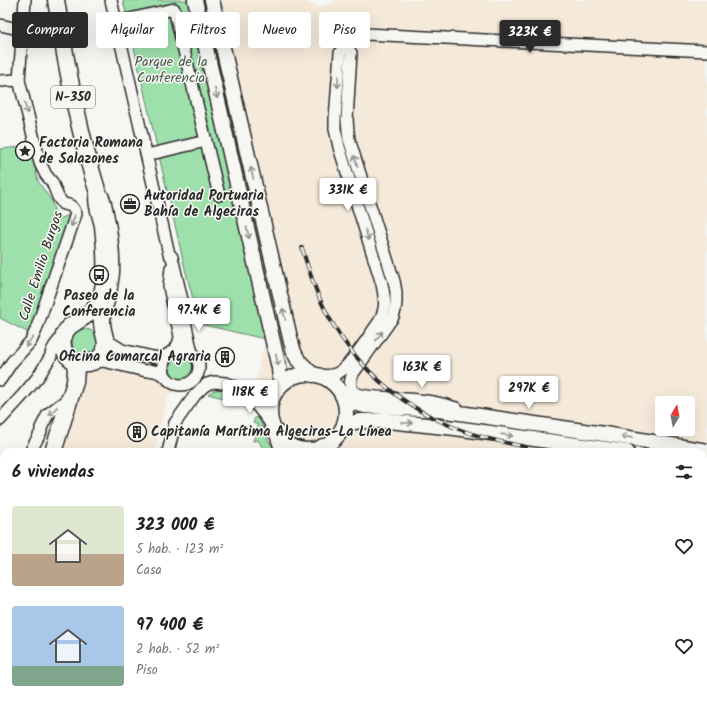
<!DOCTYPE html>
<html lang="es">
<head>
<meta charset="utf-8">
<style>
	body { margin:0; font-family:Kalam,sans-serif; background:#f2f2f2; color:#202124; height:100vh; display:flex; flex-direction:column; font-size:15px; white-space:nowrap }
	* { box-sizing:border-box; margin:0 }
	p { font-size:13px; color:#757577 }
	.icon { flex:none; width:22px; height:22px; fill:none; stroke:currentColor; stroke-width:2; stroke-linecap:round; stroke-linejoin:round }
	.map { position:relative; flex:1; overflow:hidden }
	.side { position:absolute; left:0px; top:448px; width:707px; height:256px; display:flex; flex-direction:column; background:#fff; border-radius:12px 12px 0 0; box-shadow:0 4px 16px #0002 }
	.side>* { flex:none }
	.hud { position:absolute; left:12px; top:12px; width:400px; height:36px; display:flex; gap:8px }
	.needle { width:26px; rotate:10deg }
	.buttons { position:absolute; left:655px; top:396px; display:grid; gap:8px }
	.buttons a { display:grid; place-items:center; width:40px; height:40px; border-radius:4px; background:#fff; box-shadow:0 4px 16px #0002; font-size:20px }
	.price { position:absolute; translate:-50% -34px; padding:0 9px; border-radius:4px; background:#fff; color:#222; font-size:13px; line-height:26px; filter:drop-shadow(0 1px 2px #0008) }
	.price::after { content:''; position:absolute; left:50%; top:24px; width:12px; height:9px; margin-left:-6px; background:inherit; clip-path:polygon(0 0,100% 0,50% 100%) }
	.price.selected { background:#2b2b2b; color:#fff }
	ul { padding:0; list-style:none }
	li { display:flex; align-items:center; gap:12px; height:100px; padding:0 12px }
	li span { display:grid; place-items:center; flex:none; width:112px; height:80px; border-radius:4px; color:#555 }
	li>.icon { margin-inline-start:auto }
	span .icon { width:48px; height:48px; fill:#fffc; stroke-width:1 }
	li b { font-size:17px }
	h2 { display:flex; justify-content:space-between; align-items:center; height:48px; padding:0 12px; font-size:17px }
	.tag { padding:0 14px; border-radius:4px; background:#fff; box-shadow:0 4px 16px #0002; font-size:14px; line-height:36px }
	.tag.selected { background:#2b2b2b; color:#fff }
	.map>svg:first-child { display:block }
	.built { fill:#f5e9da; fill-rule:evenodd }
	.green { fill:#9de0ab; stroke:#64866b }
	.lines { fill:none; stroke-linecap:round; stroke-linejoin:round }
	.minor-casing { stroke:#2b2b2b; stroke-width:14 }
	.major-casing { stroke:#2b2b2b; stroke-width:17 }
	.highway-casing { stroke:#2b2b2b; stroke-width:19 }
	.minor { stroke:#f6f6f2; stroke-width:11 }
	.major { stroke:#f6f6f2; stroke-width:14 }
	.highway { stroke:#f6f6f2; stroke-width:16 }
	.rail-casing { stroke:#2b2b2b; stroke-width:4 }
	.rail { stroke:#f6f6f2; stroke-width:2.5; stroke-dasharray:8; stroke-linecap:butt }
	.oneway { stroke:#90908e }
	.labels { text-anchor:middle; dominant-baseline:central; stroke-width:3; stroke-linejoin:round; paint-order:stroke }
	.shield { fill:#f6f6f2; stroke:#686867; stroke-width:1 }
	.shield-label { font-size:13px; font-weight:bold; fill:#2b2b2b }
	.park-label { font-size:14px; fill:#48584b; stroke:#f6f6f2 }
	.poi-label { font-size:14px; font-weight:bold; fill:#2b2b2b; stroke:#f6f6f2; text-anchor:start }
	.street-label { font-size:14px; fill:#2b2b2b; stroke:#f6f6f2 }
</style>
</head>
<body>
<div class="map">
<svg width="707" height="704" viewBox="0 0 707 704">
	<rect width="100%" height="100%" fill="#f6f6f2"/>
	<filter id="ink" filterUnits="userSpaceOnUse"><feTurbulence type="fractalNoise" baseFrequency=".025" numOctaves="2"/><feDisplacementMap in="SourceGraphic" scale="8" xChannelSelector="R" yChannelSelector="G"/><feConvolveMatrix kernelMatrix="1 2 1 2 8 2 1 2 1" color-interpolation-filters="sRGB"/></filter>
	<g filter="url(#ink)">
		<g class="built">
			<path d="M188,0H300L319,7L335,2V0H707V686L703,690V452H274L271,444L268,440L259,417L251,402L265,339L211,104ZM662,403H688V429H662Z"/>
			<polygon points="103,365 163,379 167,384 174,389 182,390 172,393 168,397 154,452 60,452 84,374 87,370"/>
			<polygon points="239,700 694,700 690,704 255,704"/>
		</g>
		<g class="green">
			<polygon points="123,0 187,0 265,339 200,324 186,273"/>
			<polygon points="30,146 38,181 52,202 57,220 71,214 29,333 0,318 0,149"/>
			<circle cx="85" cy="342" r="13"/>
			<circle cx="182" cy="368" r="12"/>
			<polygon points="223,389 242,398 243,403 208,394 215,390"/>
			<polygon points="259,417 268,440 273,447 274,452 265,452 258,440 253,441 258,425 253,423 255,418"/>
		</g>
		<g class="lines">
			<defs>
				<g id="minor">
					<polyline points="111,0 169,254 172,257 185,313 184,317 191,349 193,354"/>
					<polyline points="116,22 174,9 219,195"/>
					<polyline points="0,25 23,30 61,35"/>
					<path d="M346,45L351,53L347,119L348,131L349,139L394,281L396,292V303L395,310L393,317L352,375C350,381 349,388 354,392C361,398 398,398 408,399C425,400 441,403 456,408"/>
					<polyline points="0,81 19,80"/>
					<polyline points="147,155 206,141"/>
					<polyline points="171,268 169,287 180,336 179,342 175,350"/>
					<polyline points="106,340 122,350 153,357 159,358 168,355"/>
					<circle cx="181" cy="367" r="18"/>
					<path d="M94,362L103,361L146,371C153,369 159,372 165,376"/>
					<path d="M320,376C326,376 332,376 338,373C351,366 370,334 379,322C387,307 385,300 382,284L339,147L335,129V119L340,53C350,39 346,34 366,34L707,51"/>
					<path d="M0,380L12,362L31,341L36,330L76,214C73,206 71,205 63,204L58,197L52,182L46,175L40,163L19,80L25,0"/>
					<polyline points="243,390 245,395 258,407 275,429"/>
					<path d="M0,420L22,396L38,377L51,356C51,348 59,341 64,335"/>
					<polyline points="30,452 41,432 41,428 48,414 65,401 70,395"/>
					<polyline points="168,452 175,423 195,395 202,388 207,384 214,382 226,383 243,390 248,389 264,393 268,393 277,390"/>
					<polyline points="0,509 4,502"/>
					<polyline points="703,637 707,632"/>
				</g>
				<g id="major">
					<polyline points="195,0 279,368 280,380 279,389"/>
					<polyline points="212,0 291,342 294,352 298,360 313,375"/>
					<circle cx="308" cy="412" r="38"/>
					<polyline points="342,395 350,402 365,406 439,410 611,435 707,451"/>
					<polyline points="342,429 346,426 351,423 360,421 388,421 455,428 627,452"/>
					<polyline points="703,465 707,465"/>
				</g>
				<g id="highway">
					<path d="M56,0C66,65 78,130 98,193C99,195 100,196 101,198C103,202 104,208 105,213C109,232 112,253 111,273C110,280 109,287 108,294C106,302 102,311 102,320C101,333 111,343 102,355C89,372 59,361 63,339C65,325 78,322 88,314C96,308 101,299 103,289C107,273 105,243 103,226C101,215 95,203 98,193"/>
					<polyline points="278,434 284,452"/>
					<polyline points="53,452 75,382 76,369 74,361"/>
					<polyline points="315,452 323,447"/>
					<polyline points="0,624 4,611"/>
					<polyline points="0,639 4,626"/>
					<polyline points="0,667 4,668"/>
					<polyline points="33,700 33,704"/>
					<polyline points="123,704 126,700"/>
					<polyline points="146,704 150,700"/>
				</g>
			</defs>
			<use href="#minor" class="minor-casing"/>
			<use href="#major" class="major-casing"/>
			<use href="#highway" class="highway-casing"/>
			<use href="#minor" class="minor"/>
			<use href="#major" class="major"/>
			<use href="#highway" class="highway"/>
			<defs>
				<g id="rail">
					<path d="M302,248C307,264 312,281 319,297C343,352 387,397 442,422C469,435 497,441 526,447"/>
					<polyline points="0,653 4,654"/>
				</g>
			</defs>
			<use href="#rail" class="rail-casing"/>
			<use href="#rail" class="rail"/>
		</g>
		<defs><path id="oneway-shaft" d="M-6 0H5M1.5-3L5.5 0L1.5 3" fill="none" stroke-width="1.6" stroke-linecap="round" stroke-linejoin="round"/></defs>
		<g class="oneway">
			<use href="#oneway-shaft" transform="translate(338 82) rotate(94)"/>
			<use href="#oneway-shaft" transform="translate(216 93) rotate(77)"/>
			<use href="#oneway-shaft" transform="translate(26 108) rotate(76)"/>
			<use href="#oneway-shaft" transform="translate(356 161) rotate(-107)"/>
			<use href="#oneway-shaft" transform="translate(252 173) rotate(-103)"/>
			<use href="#oneway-shaft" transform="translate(73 221) rotate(108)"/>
			<use href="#oneway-shaft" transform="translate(248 233) rotate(77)"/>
			<use href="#oneway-shaft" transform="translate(367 235) rotate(72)"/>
			<use href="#oneway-shaft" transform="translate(284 314) rotate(-103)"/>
			<use href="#oneway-shaft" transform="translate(379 336) rotate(-54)"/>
			<use href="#oneway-shaft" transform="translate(29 342) rotate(125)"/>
			<use href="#oneway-shaft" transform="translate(277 360) rotate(77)"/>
			<use href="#oneway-shaft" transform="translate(53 411) rotate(136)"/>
			<use href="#oneway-shaft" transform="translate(407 423) rotate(5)"/>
			<use href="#oneway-shaft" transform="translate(507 435) rotate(8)"/>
			<use href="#oneway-shaft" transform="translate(627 437) rotate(-171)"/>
		</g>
	</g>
	<defs>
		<symbol id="sight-ring" viewBox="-11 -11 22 22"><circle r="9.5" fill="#f6f6f2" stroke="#2b2b2b" stroke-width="1.5"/><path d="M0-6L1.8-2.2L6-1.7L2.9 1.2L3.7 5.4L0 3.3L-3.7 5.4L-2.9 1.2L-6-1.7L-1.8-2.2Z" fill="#2b2b2b"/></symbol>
		<symbol id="office-ring" viewBox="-11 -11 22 22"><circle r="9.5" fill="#f6f6f2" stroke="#2b2b2b" stroke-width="1.5"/><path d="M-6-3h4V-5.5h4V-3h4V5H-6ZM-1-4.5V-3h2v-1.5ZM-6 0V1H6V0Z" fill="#2b2b2b"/></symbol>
		<symbol id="bus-ring" viewBox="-11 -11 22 22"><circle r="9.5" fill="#f6f6f2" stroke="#2b2b2b" stroke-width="1.5"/><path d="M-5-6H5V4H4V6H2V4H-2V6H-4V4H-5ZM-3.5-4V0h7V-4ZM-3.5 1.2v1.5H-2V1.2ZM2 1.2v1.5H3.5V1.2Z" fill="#2b2b2b"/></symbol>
		<symbol id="building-ring" viewBox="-11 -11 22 22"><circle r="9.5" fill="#f6f6f2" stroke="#2b2b2b" stroke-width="1.5"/><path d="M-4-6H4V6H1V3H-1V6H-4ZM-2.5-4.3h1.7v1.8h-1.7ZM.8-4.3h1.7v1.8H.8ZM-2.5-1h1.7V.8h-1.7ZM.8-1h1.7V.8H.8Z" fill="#2b2b2b"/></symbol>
	</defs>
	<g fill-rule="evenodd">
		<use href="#sight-ring" x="14" y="140" width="22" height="22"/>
		<use href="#office-ring" x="119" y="193" width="22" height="22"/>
		<use href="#bus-ring" x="88" y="264" width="22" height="22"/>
		<use href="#building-ring" x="214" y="346" width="22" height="22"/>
		<use href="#building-ring" x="126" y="421" width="22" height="22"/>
	</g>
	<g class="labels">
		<rect class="shield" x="51" y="86" width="44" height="22" rx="3"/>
		<g class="shield-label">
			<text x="73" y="97">N-350</text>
		</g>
		<g class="park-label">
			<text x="171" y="62">Parque de la<tspan x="171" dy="16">Conferencia</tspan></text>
		</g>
		<g class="poi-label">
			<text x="39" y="143">Factoria Romana<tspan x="39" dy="16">de Salazones</tspan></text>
			<text x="144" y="196">Autoridad Portuaria<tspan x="144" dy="16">Bahía de Algeciras</tspan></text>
			<text x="99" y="296" text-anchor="middle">Paseo de la<tspan x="99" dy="16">Conferencia</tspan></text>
			<text x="211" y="357" text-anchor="end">Oficina Comarcal Agraria</text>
			<text x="151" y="432">Capitanía Marítima Algeciras-La Línea</text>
		</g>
		<g class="street-label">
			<text transform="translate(41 266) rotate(-72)">Calle Emilio Burgos</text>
		</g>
	</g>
</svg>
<div class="buttons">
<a><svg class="needle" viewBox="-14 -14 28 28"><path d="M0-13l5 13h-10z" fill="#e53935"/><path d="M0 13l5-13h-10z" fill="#757577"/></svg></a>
</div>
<b class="price selected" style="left:530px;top:54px">323K €</b>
<b class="price" style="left:348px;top:212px">331K €</b>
<b class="price" style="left:199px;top:332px">97.4K €</b>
<b class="price" style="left:422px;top:389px">163K €</b>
<b class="price" style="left:529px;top:410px">297K €</b>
<b class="price" style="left:250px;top:414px">118K €</b>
<div class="hud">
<a class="tag selected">Comprar</a>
<a class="tag">Alquilar</a>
<a class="tag">Filtros</a>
<a class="tag">Nuevo</a>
<a class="tag">Piso</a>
</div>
<section class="side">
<h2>6 viviendas<svg class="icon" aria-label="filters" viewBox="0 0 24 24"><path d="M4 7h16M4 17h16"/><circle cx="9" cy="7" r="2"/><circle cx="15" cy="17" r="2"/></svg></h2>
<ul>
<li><span style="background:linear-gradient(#dfe7d0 60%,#b9a48a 0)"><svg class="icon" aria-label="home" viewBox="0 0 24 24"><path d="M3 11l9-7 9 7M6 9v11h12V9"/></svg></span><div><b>323 000 €</b><p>5 hab. · 123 m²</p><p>Casa</p></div><svg class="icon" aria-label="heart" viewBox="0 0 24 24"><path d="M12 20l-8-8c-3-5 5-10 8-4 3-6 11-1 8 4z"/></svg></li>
<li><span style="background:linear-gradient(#a9c7e8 75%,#7fa58c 0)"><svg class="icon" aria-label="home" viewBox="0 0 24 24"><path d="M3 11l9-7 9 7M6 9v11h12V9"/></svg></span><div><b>97 400 €</b><p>2 hab. · 52 m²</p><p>Piso</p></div><svg class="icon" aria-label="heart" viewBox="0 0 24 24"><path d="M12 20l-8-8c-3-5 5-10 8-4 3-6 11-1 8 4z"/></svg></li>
</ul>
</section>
</div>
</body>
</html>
